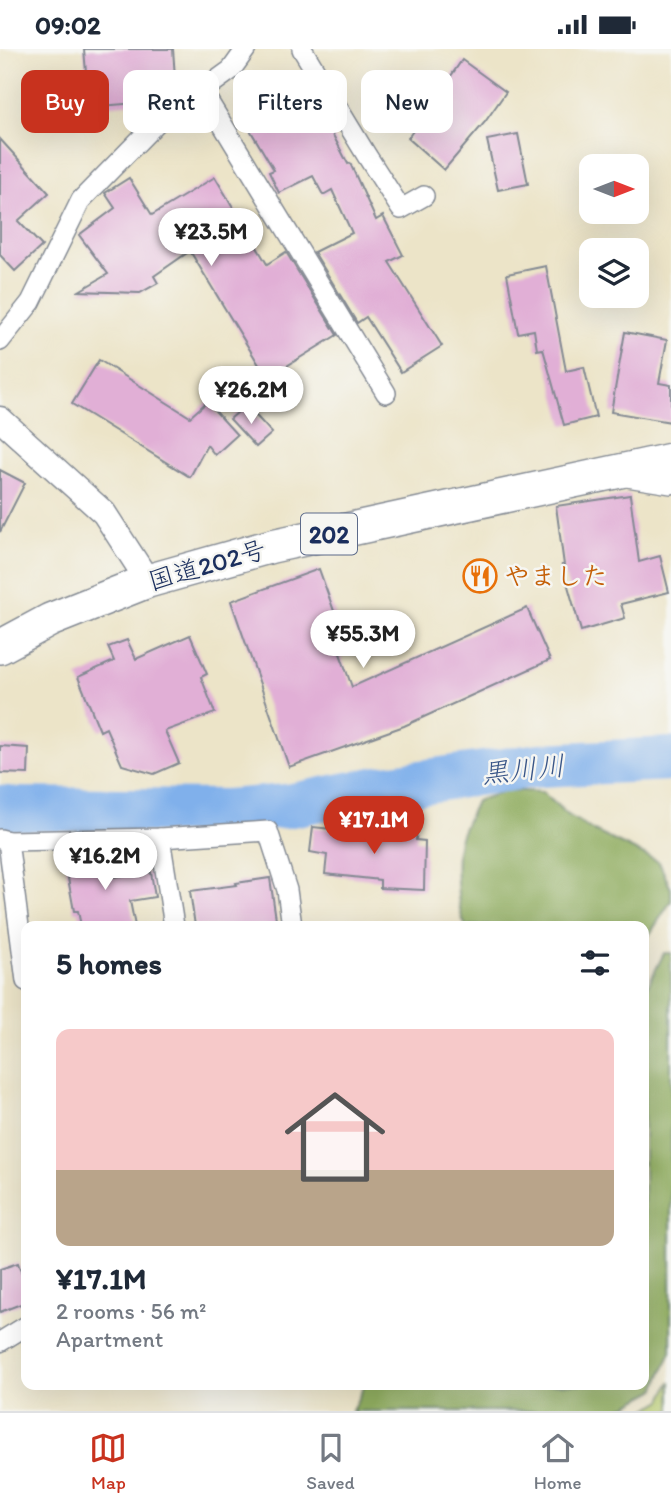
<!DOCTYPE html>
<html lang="en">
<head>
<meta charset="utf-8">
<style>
	body { margin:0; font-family:Itim,"Klee One",sans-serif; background:#f6f6f7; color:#1f2937; height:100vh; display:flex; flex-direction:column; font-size:26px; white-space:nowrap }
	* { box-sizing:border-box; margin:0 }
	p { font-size:23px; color:#747a83 }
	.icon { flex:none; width:38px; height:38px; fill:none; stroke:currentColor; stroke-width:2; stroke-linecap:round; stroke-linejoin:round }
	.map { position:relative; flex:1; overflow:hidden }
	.drawer { position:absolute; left:21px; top:872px; width:628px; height:469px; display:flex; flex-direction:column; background:#fff; border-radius:14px; box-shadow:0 7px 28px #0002 }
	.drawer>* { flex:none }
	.banner { position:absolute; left:21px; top:21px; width:630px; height:63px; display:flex; gap:14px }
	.needle { width:46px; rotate:90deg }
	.tools { position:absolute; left:579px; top:105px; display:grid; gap:14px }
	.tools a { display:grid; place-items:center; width:70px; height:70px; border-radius:14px; background:#fff; box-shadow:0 7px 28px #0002; font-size:35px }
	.price { position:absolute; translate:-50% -60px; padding:0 16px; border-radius:24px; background:#fff; color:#222; font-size:23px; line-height:46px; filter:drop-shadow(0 2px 4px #0008) }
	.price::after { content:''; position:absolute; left:50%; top:42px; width:21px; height:16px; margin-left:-10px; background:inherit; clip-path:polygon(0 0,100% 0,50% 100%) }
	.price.current { background:#c8321e; color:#fff }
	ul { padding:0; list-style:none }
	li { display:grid; align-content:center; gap:14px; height:371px; padding:0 35px }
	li+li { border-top:2px solid #e0e1e3 }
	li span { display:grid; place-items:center; height:217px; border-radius:14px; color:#555 }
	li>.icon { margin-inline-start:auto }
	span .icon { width:126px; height:126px; fill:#fffc; stroke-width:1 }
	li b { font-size:30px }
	h2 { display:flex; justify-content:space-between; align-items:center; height:84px; padding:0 35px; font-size:30px }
	.pill { padding:0 24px; border-radius:14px; background:#fff; box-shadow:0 7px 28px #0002; font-size:24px; line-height:63px }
	.pill.current { background:#c8321e; color:#fff }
	.status { display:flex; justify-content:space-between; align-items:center; height:49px; padding:0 35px; background:#fff; direction:ltr }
	.status svg { height:19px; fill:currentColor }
	.dock { display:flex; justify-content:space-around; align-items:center; height:98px; border-top:2px solid #e0e1e3; background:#fff; font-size:19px; color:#747a83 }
	.dock a { display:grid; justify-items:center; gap:4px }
	.dock .current { color:#c8321e }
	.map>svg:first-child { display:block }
	.green { fill:#b4c76a; stroke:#687b64; stroke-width:2 }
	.forest { fill:#8fac5e; stroke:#556e5e; stroke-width:2 }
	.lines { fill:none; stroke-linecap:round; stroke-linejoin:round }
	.river { stroke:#80b0eb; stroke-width:44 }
	.building { fill:#e1afd6 }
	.minor-casing { stroke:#848a93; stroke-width:22 }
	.tertiary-casing { stroke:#848a93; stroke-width:27 }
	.trunk-casing { stroke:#848a93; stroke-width:36 }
	.minor { stroke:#fff; stroke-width:19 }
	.tertiary { stroke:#fff; stroke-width:24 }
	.trunk { stroke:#fff; stroke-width:33 }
	.labels { text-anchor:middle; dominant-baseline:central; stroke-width:5; stroke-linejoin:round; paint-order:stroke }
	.shield { fill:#f6f6f2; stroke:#5d6b8a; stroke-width:2 }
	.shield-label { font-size:24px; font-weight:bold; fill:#1b2f5e }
	.street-label { font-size:26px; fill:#1b2f5e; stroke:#f6f6f2 }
	.food-label { font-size:26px; font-weight:bold; fill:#c56008; stroke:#f6f6f2; text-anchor:start }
	.water-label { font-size:28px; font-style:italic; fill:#395688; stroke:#f6f6f2 }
</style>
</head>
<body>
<div class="status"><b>09:02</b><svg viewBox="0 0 49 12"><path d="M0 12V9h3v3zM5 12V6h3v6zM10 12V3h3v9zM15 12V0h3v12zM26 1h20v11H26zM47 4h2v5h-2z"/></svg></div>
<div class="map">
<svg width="671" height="1362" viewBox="0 0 671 1362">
	<rect width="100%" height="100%" fill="#f6f6f2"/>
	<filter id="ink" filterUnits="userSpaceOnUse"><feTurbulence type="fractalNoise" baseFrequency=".0143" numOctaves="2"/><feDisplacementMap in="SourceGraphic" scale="14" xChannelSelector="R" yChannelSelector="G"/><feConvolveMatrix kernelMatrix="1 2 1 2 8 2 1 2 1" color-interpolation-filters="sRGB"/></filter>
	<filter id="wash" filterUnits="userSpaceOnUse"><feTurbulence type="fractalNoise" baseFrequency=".00686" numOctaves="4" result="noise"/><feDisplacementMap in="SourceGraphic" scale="28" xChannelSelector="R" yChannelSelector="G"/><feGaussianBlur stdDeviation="1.57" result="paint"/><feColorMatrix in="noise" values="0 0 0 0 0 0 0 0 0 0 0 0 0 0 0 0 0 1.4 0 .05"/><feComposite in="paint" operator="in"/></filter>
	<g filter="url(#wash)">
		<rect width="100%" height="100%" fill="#ece4c8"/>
		<polygon class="green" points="671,1332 671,1362 643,1362 662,1351"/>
		<g class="forest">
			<path d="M508,741L542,743L568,766L594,782L659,813L671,840V852L644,894V877H466C456,863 454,805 460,788C464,776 471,764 476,752Z"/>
			<polygon points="664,904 671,904 671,1303 655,1341 616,1362 352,1362 365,1335 644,1335 644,944"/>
		</g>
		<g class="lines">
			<polyline class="river" points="0,758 18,760 227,762 287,757 378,739 540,716 671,710"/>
		</g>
		<g id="blocks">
			<g class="building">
				<polygon points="84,0 173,0 176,43 161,52 89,58"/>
				<polygon points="462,11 506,43 485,73 444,121 408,89"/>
				<polygon points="293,44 309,70 321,63 348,115 350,114 376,171 383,167 403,206 389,213 442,297 401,323 366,268 357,274 314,203 352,184 332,141 323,146 313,127 279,144 269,123 274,121 246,74"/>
				<polygon points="518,85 528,135 498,141 487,91"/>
				<polygon points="0,90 49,144 18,172 42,197 15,222 0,206"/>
				<polygon points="215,128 267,215 286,203 337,286 267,329 190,202 154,227 158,234 140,244 79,242 108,225 79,186 115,159 105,144 129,129 152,166"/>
				<polygon points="546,217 566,322 584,318 596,368 564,376 543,300 537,301 534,281 518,284 507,225"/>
				<polygon points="625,283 667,291 659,334 671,336 671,373 611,363"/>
				<polygon points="99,311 190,368 207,353 237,386 215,406 207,396 190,428 72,355"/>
				<polygon points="246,356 272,384 256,398 230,370"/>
				<polygon points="0,421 25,434 0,483"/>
				<polygon points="630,446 639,513 660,507 669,543 621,555 625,569 581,582 562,516 564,516 556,457"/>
				<polygon points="319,520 340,579 332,582 352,638 527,559 550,611 404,677 289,718 231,552"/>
				<polygon points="190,586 207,625 201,628 215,664 165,682 179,714 154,725 122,716 106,679 100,682 78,628 114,612 108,598 127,591 136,610"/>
				<polygon points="0,697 29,699 28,725 0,724"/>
				<polygon points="313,778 376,785 377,779 417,780 416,791 425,792 424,841 380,839 380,831 325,825 327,806 310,803"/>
				<polygon points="109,805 113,828 151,823 155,848 130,852 135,877 81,877 78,862 74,862 65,813"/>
				<polygon points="270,829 277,877 195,877 190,842 237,836 236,834"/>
				<polygon points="18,1214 26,1237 26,1253 0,1263 0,1220"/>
			</g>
		</g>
	</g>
	<g filter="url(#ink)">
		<use href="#blocks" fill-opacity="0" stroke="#848a93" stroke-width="2"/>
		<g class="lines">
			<defs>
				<g id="minor">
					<polyline points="302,0 367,107 401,160 424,147"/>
					<polyline points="202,42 386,344"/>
					<polyline points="0,292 31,253 81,151 169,61 202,42 231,21 246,0"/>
					<polyline points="627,428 671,435"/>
					<polyline points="160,789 174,877"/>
					<polyline points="0,790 8,792 160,789 268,782 287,841 292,877"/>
					<polyline points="8,792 26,932"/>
					<polyline points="0,1293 26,1277"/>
				</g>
				<polyline id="tertiary" points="0,370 104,464 148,532"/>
				<polyline id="trunk" points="0,598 50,571 148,532 272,497 671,411"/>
			</defs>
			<use href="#minor" class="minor-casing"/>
			<use href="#tertiary" class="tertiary-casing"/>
			<use href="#trunk" class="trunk-casing"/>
			<use href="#minor" class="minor"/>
			<use href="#tertiary" class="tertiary"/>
			<use href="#trunk" class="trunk"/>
		</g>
	</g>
	<defs>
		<symbol id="restaurant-ring" viewBox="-11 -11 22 22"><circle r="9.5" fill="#f6f6f2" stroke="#e8710a" stroke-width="1.5"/><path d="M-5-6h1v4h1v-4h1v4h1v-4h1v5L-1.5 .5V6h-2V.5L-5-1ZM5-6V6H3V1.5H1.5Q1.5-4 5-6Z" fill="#e8710a"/></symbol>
	</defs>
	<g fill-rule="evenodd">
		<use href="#restaurant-ring" x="461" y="508" width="38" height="38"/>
	</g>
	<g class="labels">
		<rect class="shield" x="301" y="464.5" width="56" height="41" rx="5"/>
		<g class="shield-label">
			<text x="329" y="485">202</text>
		</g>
		<g class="street-label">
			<text transform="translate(207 516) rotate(-16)">国道202号</text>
		</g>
		<g class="food-label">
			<text x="504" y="527">やました</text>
		</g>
		<g class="water-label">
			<text transform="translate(523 720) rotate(-6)">黒川川</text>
		</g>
	</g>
</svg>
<div class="tools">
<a><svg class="needle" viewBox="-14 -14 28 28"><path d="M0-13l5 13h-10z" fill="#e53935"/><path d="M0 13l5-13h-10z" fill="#747a83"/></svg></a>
<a><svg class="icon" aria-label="layers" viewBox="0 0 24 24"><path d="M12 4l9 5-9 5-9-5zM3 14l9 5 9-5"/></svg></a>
</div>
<b class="price" style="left:211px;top:219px">¥23.5M</b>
<b class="price" style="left:251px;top:377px">¥26.2M</b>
<b class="price" style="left:363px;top:621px">¥55.3M</b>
<b class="price current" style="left:374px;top:807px">¥17.1M</b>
<b class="price" style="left:105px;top:843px">¥16.2M</b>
<div class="banner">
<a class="pill current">Buy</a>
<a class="pill">Rent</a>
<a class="pill">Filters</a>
<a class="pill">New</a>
</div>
<section class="drawer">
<h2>5 homes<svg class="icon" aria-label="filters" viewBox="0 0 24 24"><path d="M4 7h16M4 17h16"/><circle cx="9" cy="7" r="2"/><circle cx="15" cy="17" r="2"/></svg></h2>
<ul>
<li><span style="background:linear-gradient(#f6c9c9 65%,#b9a48a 0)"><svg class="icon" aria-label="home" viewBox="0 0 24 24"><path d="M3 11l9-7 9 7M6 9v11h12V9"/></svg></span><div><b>¥17.1M</b><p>2 rooms · 56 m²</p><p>Apartment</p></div></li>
</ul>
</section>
</div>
<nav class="dock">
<a class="current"><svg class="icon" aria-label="map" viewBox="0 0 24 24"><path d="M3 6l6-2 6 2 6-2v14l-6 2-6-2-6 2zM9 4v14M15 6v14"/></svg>Map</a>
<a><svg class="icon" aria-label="saved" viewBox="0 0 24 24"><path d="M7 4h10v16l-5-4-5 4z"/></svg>Saved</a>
<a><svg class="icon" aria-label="home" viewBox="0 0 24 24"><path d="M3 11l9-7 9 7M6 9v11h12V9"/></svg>Home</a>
</nav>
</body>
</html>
